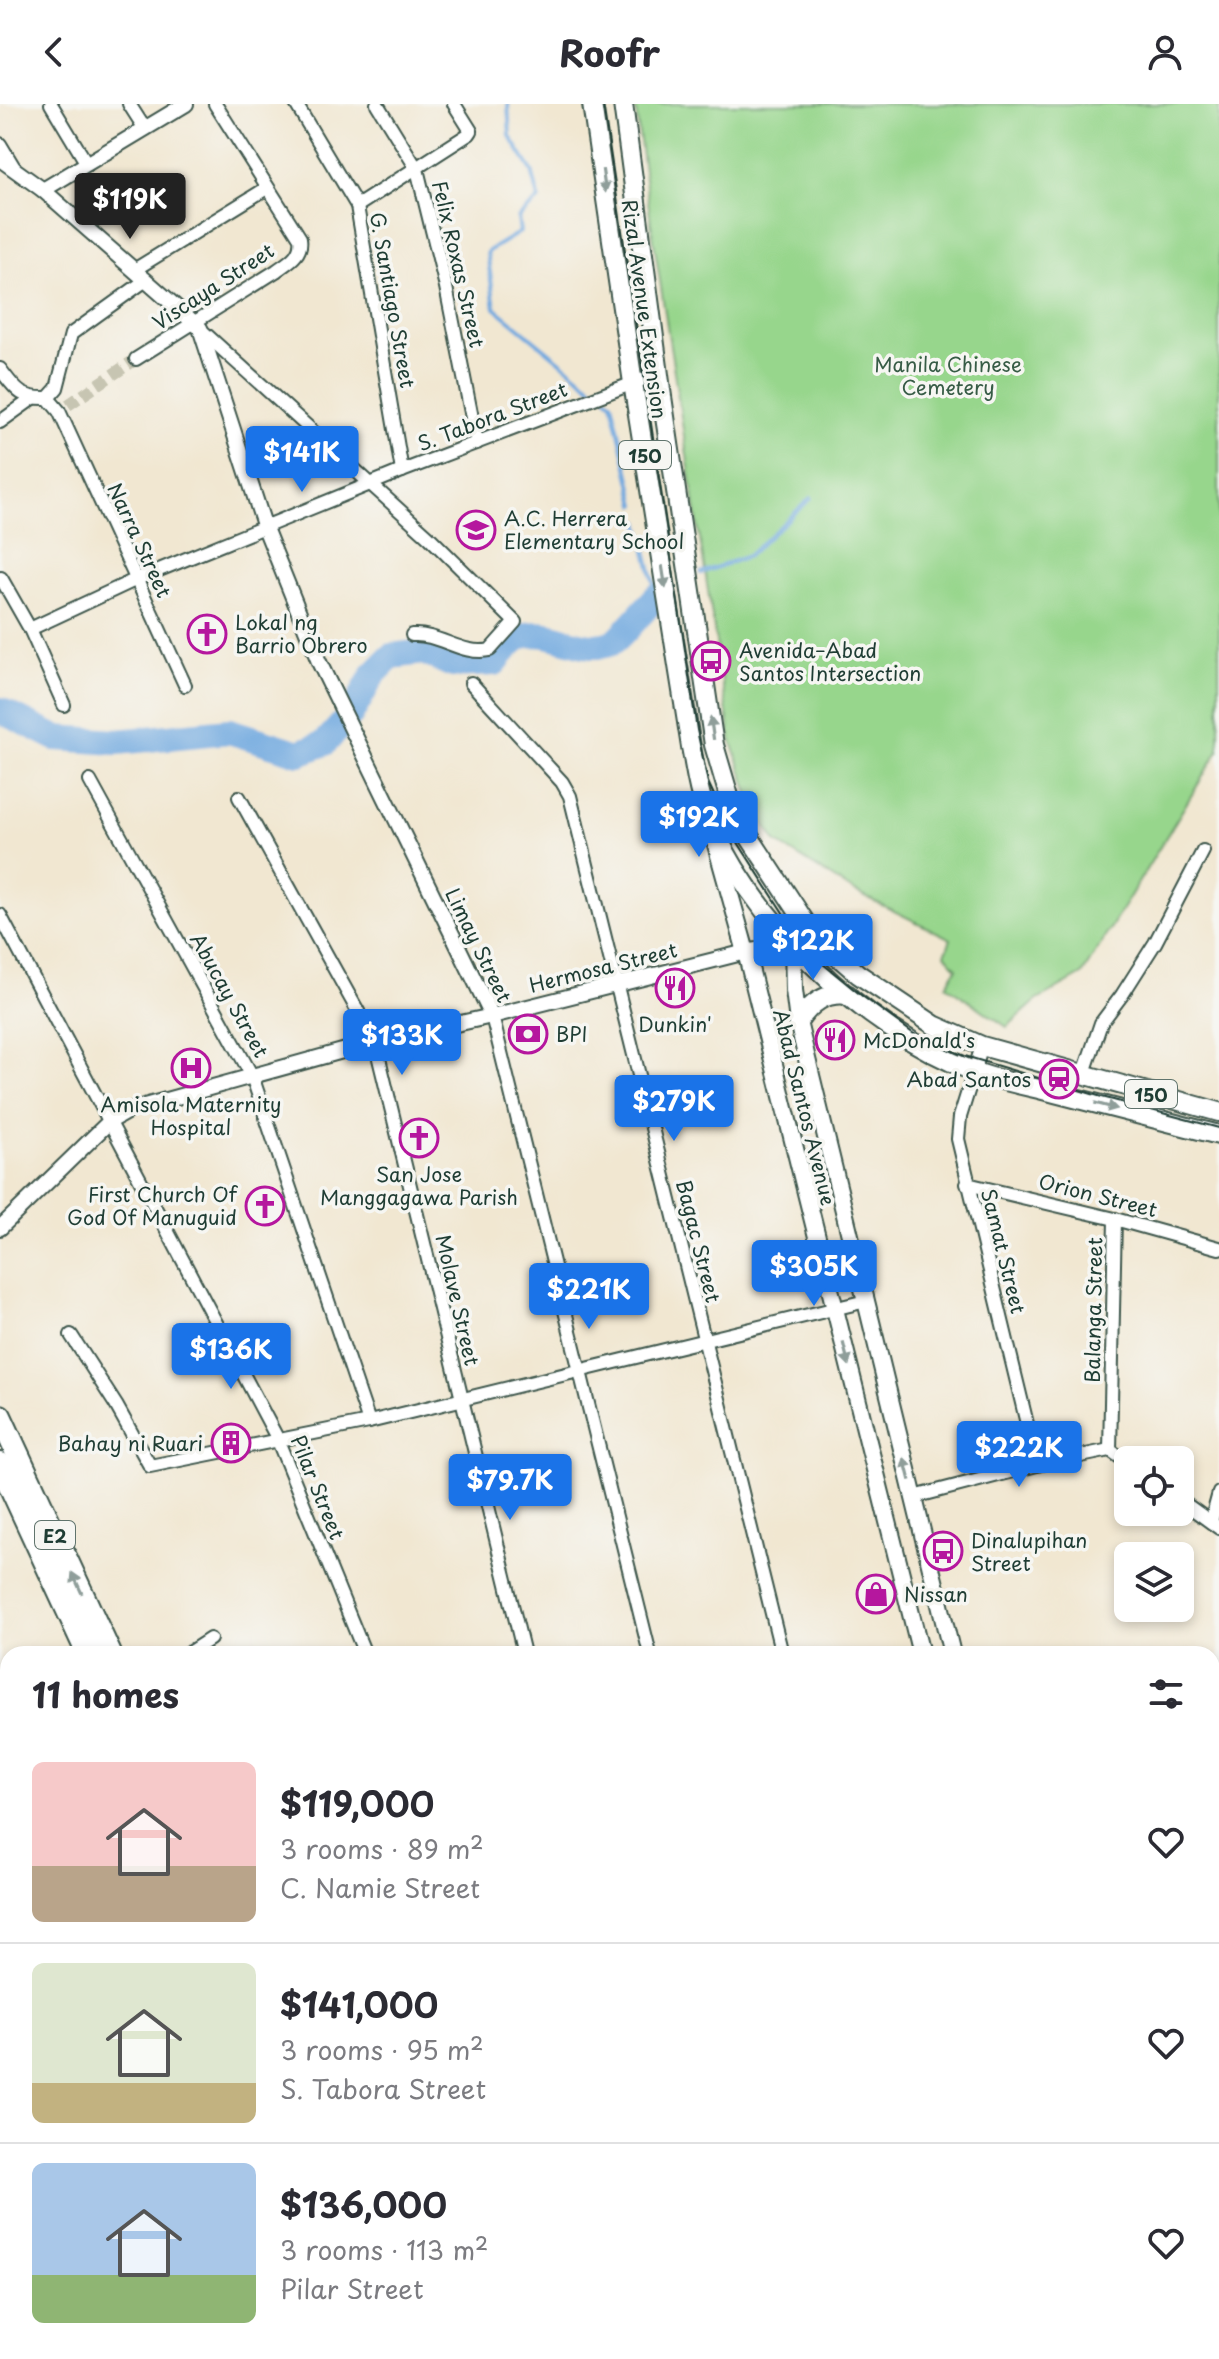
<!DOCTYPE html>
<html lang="en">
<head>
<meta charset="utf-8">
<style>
	body { margin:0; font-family:"Playpen Sans",sans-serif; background:#f7f7f7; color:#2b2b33; height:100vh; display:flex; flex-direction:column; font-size:30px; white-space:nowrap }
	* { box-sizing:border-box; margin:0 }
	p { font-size:26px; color:#7c7c81 }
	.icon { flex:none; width:44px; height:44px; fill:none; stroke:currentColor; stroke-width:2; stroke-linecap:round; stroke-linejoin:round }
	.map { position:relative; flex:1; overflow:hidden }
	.details { position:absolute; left:0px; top:1542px; width:1220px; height:714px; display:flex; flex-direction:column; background:#fff; border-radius:24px 24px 0 0; box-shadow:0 4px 12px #0003 }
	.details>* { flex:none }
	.controls { position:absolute; left:1114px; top:1342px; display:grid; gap:16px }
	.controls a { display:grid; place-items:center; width:80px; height:80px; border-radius:12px; background:#fff; box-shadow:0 4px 12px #0003; font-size:40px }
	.price { position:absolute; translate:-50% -68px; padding:0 18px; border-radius:8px; background:#1a73e8; color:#fff; font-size:26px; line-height:52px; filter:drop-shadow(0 2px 4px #0008) }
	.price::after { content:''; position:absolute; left:50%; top:48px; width:24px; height:18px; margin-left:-12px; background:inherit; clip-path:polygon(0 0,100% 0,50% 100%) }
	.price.current { background:#222; color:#fff }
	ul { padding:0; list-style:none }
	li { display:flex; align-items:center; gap:24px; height:200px; padding:0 32px }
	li+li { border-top:2px solid #e1e1e2 }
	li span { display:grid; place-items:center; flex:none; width:224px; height:160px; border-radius:12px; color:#555 }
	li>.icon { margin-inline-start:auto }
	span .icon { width:96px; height:96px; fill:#fffc; stroke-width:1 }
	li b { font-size:34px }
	h2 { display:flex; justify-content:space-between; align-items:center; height:96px; padding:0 32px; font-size:34px }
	header { display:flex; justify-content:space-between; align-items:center; height:104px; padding:0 32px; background:#fff; font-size:36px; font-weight:700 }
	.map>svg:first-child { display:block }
	.green { fill:#97d68c; stroke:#5b8a60; stroke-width:2 }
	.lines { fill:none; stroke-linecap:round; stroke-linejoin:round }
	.stream { stroke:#70a8df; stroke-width:4 }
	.river { stroke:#70a8df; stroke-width:26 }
	.minor-tunnel { stroke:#c7c5b2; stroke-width:12; stroke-dasharray:12 6; stroke-linecap:butt }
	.minor-casing { stroke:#3e564c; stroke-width:16 }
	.tertiary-casing { stroke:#3e564c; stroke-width:18 }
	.secondary-casing { stroke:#3e564c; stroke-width:20 }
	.primary-casing { stroke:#3e564c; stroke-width:22 }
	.motorway-casing { stroke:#3e564c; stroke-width:26 }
	.minor { stroke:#fff; stroke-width:12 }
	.tertiary { stroke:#fff; stroke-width:14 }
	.secondary { stroke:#fff; stroke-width:16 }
	.primary { stroke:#fff; stroke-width:18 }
	.motorway { stroke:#fff; stroke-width:22 }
	.tram { stroke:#1f3d34; stroke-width:2 }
	.oneway { fill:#8f9e9a }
	.labels { text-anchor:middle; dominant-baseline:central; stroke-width:7; stroke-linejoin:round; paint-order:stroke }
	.shield { fill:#f6f6f2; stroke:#60746d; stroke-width:2 }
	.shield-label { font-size:18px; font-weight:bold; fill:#1f3d34 }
	.street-label { font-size:20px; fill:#1f3d34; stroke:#f6f6f2 }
	.park-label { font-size:20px; fill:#375c46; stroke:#f6f6f2 }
	.poi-label { font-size:20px; fill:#1f3d34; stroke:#f6f6f2; text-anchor:start }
</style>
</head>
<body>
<header><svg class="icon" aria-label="back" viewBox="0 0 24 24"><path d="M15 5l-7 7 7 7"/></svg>Roofr<svg class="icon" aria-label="person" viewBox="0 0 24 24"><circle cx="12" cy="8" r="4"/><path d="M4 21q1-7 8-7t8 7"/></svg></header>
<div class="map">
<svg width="1219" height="2255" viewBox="0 0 1219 2255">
	<rect width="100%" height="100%" fill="#f6f6f2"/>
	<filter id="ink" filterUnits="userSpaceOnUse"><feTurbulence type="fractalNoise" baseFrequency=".0125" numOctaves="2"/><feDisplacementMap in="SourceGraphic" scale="16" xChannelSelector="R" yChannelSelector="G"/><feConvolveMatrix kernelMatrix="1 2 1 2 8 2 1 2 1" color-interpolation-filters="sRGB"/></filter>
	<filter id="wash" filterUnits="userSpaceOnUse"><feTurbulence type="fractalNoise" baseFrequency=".006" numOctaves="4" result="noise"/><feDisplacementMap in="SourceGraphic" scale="32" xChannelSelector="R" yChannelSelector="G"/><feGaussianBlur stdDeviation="1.8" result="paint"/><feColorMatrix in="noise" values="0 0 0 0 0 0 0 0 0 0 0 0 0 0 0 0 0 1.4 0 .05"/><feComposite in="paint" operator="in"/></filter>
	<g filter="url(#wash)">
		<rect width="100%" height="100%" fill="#f1e7d1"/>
		<polygon class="green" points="635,0 1219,0 1219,646 1082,871 1036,897 1007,923 946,881 957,864 945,850 951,835 853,787 776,738 754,704 731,635 651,119"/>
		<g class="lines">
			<g class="stream">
				<polyline points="508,0 510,32 532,67 539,95 518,114 520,128 487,148 495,204 599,289"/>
				<polyline points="606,293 612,298 636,401"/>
				<polyline points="639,418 657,492"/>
				<polyline points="701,469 748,452 811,394"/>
			</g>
			<g class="river">
				<polyline points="0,606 56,634 117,638 229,627 299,649 325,639 343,619"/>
				<path d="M351,611L373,571L392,552L423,548L452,561L495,559C503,549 514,533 528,531C557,525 584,552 614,538C622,533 648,501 657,492"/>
			</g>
		</g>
	</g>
	<g filter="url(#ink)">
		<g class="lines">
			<polyline class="minor-tunnel" points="68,301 136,255"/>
			<defs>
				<g id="minor">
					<polyline points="51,0 87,60"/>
					<polyline points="129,0 145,25"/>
					<polyline points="296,0 357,102 402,367"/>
					<polyline points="377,0 417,65 446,183 477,339"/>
					<polyline points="0,40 15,65"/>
					<polyline points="357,102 469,30 471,27 454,0"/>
					<polyline points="134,166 267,84"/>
					<path d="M200,225L429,433L515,518L490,546C462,552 439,529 412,531"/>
					<path d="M136,255L276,167C288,158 303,151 300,134L215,0"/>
					<path d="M0,265C16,286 20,295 48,294L59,307L185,581"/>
					<polyline points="48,294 57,284 71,230 146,176"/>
					<polyline points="0,318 32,295"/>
					<polyline points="1,474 30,525 64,601"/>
					<polyline points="30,525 137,475 402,367 660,269"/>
					<polyline points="471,579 562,678 570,692 782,1550"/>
					<polyline points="90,677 252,972 369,1318"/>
					<polyline points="239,693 375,938 524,1550"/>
					<polyline points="0,811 276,1332 365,1550"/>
					<polyline points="492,912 650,1550"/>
					<polyline points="982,942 960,1013 958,1035 1037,1361"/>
					<polyline points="1083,972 1101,919 1122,891 1155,839 1203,747"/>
					<polyline points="967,1080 1115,1115 1219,1144"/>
					<polyline points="71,1231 116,1301 150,1362 369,1318 866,1197"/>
					<polyline points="1110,1346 1115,1115"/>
					<polyline points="914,1393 1037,1361 1110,1346 1128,1359"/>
					<polyline points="1180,1396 1219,1424"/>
					<polyline points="1211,1418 1219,1389"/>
					<polyline points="187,1550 210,1535"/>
					<polyline points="0,1596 8,1591"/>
					<polyline points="0,1795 8,1791"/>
					<polyline points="0,1827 8,1843"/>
					<polyline points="0,1863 8,1858"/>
					<polyline points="0,1930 8,1926"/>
					<polyline points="0,1992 8,1988"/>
					<polyline points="0,2041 8,2057"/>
					<polyline points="0,2118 8,2114"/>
					<polyline points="0,2191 8,2187"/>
					<polyline points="298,2248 301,2255"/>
					<polyline points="481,2248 485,2255"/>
					<polyline points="680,2248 683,2255"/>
					<polyline points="569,2255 584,2248"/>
				</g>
				<g id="tertiary">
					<polyline points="0,55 43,86 200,224 265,424 319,558 492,912"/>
					<polyline points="43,86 186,0"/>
					<polyline points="0,1124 109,1018 130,1006 375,938 492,912 746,848 793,839"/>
					<polyline points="1212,1828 1219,1820"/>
					<polyline points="810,2255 817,2248"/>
				</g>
				<g id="secondary">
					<polyline points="715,737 746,848 921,1550"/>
					<polyline points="807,821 793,839 794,886 798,918 952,1550"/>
					<polyline points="1134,2248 1137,2255"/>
					<polyline points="1166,2248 1170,2255"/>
				</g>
				<g id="primary">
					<path d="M592,0L633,279L691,643C695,662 697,683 704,702C746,813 862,925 973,967C999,977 1028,982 1055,989C1110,1003 1164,1017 1219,1031"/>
					<polyline points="623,0 661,286 714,641 731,699 748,731 807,821 834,849 858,870 934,921 982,942 1219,1008"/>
					<path d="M798,918C811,899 825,888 848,891"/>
				</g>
				<g id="motorway">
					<polyline points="0,1312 110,1550"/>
					<polyline points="0,1360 88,1550"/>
					<polyline points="412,2248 415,2255"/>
					<polyline points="435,2248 439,2255"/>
				</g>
			</defs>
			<use href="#minor" class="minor-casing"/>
			<use href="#tertiary" class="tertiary-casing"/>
			<use href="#secondary" class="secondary-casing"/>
			<use href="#primary" class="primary-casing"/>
			<use href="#motorway" class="motorway-casing"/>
			<use href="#minor" class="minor"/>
			<use href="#tertiary" class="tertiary"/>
			<use href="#secondary" class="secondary"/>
			<use href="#primary" class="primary"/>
			<use href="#motorway" class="motorway"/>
			<polyline class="tram" points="603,0 697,626 708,678 730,726 798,832 823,860 862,892 914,930 965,952 1102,993 1219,1024"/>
		</g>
		<defs><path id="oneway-solid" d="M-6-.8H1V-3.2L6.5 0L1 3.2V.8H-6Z" transform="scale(2)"/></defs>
		<g class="oneway">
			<use href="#oneway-solid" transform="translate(604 77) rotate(82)"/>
			<use href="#oneway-solid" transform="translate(664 473) rotate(81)"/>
			<use href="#oneway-solid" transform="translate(712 624) rotate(-98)"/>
			<use href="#oneway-solid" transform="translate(1106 1002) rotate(15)"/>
			<use href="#oneway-solid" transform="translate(846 1250) rotate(76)"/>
			<use href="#oneway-solid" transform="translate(907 1365) rotate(-104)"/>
			<use href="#oneway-solid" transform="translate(77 1479) rotate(-115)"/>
		</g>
	</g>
	<defs>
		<symbol id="school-ring" viewBox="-11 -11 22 22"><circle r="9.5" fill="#f6f6f2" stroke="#b5179e" stroke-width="1.5"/><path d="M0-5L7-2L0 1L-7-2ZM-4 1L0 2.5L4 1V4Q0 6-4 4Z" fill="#b5179e"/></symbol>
		<symbol id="church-ring" viewBox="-11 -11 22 22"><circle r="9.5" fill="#f6f6f2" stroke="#b5179e" stroke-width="1.5"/><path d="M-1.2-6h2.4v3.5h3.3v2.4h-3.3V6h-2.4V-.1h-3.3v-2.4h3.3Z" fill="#b5179e"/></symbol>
		<symbol id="bus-ring" viewBox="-11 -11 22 22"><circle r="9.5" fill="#f6f6f2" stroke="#b5179e" stroke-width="1.5"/><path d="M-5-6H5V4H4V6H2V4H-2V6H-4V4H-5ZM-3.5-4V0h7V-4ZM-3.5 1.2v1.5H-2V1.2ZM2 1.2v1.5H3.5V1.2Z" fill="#b5179e"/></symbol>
		<symbol id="restaurant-ring" viewBox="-11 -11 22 22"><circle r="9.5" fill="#f6f6f2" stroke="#b5179e" stroke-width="1.5"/><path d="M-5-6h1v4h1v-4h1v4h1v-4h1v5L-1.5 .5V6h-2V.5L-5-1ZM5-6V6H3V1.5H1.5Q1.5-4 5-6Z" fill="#b5179e"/></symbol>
		<symbol id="bank-ring" viewBox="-11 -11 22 22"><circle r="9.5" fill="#f6f6f2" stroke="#b5179e" stroke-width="1.5"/><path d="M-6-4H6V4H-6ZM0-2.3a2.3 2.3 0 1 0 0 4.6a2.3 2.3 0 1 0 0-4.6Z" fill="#b5179e"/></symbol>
		<symbol id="hospital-ring" viewBox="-11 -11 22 22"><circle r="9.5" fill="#f6f6f2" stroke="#b5179e" stroke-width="1.5"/><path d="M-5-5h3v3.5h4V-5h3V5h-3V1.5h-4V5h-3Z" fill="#b5179e"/></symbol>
		<symbol id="station-ring" viewBox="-11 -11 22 22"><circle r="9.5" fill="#f6f6f2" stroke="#b5179e" stroke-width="1.5"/><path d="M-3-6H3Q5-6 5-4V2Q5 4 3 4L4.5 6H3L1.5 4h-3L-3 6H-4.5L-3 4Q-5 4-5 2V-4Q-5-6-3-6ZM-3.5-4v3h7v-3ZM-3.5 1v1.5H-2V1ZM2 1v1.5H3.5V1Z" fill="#b5179e"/></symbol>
		<symbol id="building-ring" viewBox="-11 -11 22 22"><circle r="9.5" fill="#f6f6f2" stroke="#b5179e" stroke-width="1.5"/><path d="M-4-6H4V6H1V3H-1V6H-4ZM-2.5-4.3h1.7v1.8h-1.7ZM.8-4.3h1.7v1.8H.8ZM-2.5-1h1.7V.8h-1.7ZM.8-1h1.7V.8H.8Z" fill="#b5179e"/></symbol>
		<symbol id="shop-ring" viewBox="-11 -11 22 22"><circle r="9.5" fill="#f6f6f2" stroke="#b5179e" stroke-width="1.5"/><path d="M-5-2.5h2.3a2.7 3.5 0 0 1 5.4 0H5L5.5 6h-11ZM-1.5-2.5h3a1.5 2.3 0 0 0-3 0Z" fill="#b5179e"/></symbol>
	</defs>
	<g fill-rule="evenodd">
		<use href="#school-ring" x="454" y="404" width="44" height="44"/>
		<use href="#church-ring" x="185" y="508" width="44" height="44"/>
		<use href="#bus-ring" x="689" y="535" width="44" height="44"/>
		<use href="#restaurant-ring" x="653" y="862" width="44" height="44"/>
		<use href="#bank-ring" x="506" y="908" width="44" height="44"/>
		<use href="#restaurant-ring" x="813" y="914" width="44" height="44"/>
		<use href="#hospital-ring" x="169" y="942" width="44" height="44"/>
		<use href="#station-ring" x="1037" y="953" width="44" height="44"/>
		<use href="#church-ring" x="397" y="1012" width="44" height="44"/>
		<use href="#church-ring" x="243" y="1080" width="44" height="44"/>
		<use href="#building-ring" x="209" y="1317" width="44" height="44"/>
		<use href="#bus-ring" x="921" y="1425" width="44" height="44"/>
		<use href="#shop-ring" x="854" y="1468" width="44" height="44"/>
	</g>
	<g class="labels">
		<g class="shield">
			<rect x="619" y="337" width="52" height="28" rx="6"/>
			<rect x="1125" y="976" width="52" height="28" rx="6"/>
			<rect x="35" y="1417" width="40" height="28" rx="6"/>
		</g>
		<g class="shield-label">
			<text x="645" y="351">150</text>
			<text x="1151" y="990">150</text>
			<text x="55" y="1431">E2</text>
		</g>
		<g class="street-label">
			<text transform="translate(459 160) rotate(77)">Felix Roxas Street</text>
			<text transform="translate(213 182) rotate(-33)">Viscaya Street</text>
			<text transform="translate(393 196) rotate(80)">G. Santiago Street</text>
			<text transform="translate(645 205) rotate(82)">Rizal Avenue Extension</text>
			<text transform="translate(492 312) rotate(-21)">S. Tabora Street</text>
			<text transform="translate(140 436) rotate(65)">Narra Street</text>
			<text transform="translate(479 841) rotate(64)">Limay Street</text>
			<text transform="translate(603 863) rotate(-14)">Hermosa Street</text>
			<text transform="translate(230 891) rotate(61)">Abucay Street</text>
			<text transform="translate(805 1003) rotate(76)">Abad Santos Avenue</text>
			<text transform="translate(1098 1091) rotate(14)">Orion Street</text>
			<text transform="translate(699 1137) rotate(76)">Bagac Street</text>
			<text transform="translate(1004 1147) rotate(76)">Samat Street</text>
			<text transform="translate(458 1196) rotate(77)">Molave Street</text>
			<text transform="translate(1093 1206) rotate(-89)">Balanga Street</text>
			<text transform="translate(318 1383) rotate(68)">Pilar Street</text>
		</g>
		<g class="park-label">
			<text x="948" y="260">Manila Chinese<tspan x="948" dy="23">Cemetery</tspan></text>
		</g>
		<g class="poi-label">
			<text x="504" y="414">A.C. Herrera<tspan x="504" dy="23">Elementary School</tspan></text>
			<text x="235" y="518">Lokal ng<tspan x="235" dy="23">Barrio Obrero</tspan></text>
			<text x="739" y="546">Avenida–Abad<tspan x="739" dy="23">Santos Intersection</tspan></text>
			<text x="675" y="920" text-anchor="middle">Dunkin'</text>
			<text x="556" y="930">BPI</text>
			<text x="863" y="936">McDonald's</text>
			<text x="1031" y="975" text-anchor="end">Abad Santos</text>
			<text x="191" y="1000" text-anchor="middle">Amisola Maternity<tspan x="191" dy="23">Hospital</tspan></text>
			<text x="419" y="1070" text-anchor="middle">San Jose<tspan x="419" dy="23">Manggagawa Parish</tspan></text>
			<text x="237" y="1090" text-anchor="end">First Church Of<tspan x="237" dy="23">God Of Manuguid</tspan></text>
			<text x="203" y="1339" text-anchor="end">Bahay ni Ruari</text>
			<text x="971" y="1436">Dinalupihan<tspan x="971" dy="23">Street</tspan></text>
			<text x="904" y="1490">Nissan</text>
		</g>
	</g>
</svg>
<div class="controls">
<a><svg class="icon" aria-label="locate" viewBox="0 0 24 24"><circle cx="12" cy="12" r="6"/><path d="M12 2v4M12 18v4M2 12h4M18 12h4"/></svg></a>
<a><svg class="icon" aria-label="layers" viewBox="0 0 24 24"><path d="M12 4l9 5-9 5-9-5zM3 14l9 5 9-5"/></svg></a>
</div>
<b class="price current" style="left:130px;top:137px">$119K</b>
<b class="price" style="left:302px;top:390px">$141K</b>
<b class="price" style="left:699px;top:755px">$192K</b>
<b class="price" style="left:813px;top:878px">$122K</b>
<b class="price" style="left:402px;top:973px">$133K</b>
<b class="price" style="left:674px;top:1039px">$279K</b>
<b class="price" style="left:814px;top:1204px">$305K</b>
<b class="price" style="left:589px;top:1227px">$221K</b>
<b class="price" style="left:231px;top:1287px">$136K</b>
<b class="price" style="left:1019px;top:1385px">$222K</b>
<b class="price" style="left:510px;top:1418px">$79.7K</b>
<section class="details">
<h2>11 homes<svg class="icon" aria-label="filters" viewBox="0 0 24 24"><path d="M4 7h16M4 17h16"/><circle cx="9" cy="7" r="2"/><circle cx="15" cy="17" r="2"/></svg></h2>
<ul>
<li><span style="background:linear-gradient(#f6c9c9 65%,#b9a48a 0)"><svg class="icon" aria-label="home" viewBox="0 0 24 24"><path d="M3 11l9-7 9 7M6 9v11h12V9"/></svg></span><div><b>$119,000</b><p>3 rooms · 89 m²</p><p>C. Namie Street</p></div><svg class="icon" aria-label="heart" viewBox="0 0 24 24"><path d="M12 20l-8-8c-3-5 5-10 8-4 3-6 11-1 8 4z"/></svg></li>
<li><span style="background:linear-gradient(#dfe7d0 75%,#c2b280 0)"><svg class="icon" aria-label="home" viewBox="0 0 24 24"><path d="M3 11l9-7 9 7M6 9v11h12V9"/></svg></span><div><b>$141,000</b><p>3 rooms · 95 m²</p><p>S. Tabora Street</p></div><svg class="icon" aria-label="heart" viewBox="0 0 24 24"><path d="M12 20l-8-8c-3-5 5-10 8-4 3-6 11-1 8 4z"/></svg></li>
<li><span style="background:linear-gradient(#a9c7e8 70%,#8fb573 0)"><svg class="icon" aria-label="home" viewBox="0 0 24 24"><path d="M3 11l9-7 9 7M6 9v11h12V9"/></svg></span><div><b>$136,000</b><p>3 rooms · 113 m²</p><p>Pilar Street</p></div><svg class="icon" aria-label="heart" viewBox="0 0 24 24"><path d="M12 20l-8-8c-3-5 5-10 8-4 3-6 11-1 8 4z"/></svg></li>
</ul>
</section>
</div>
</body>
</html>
